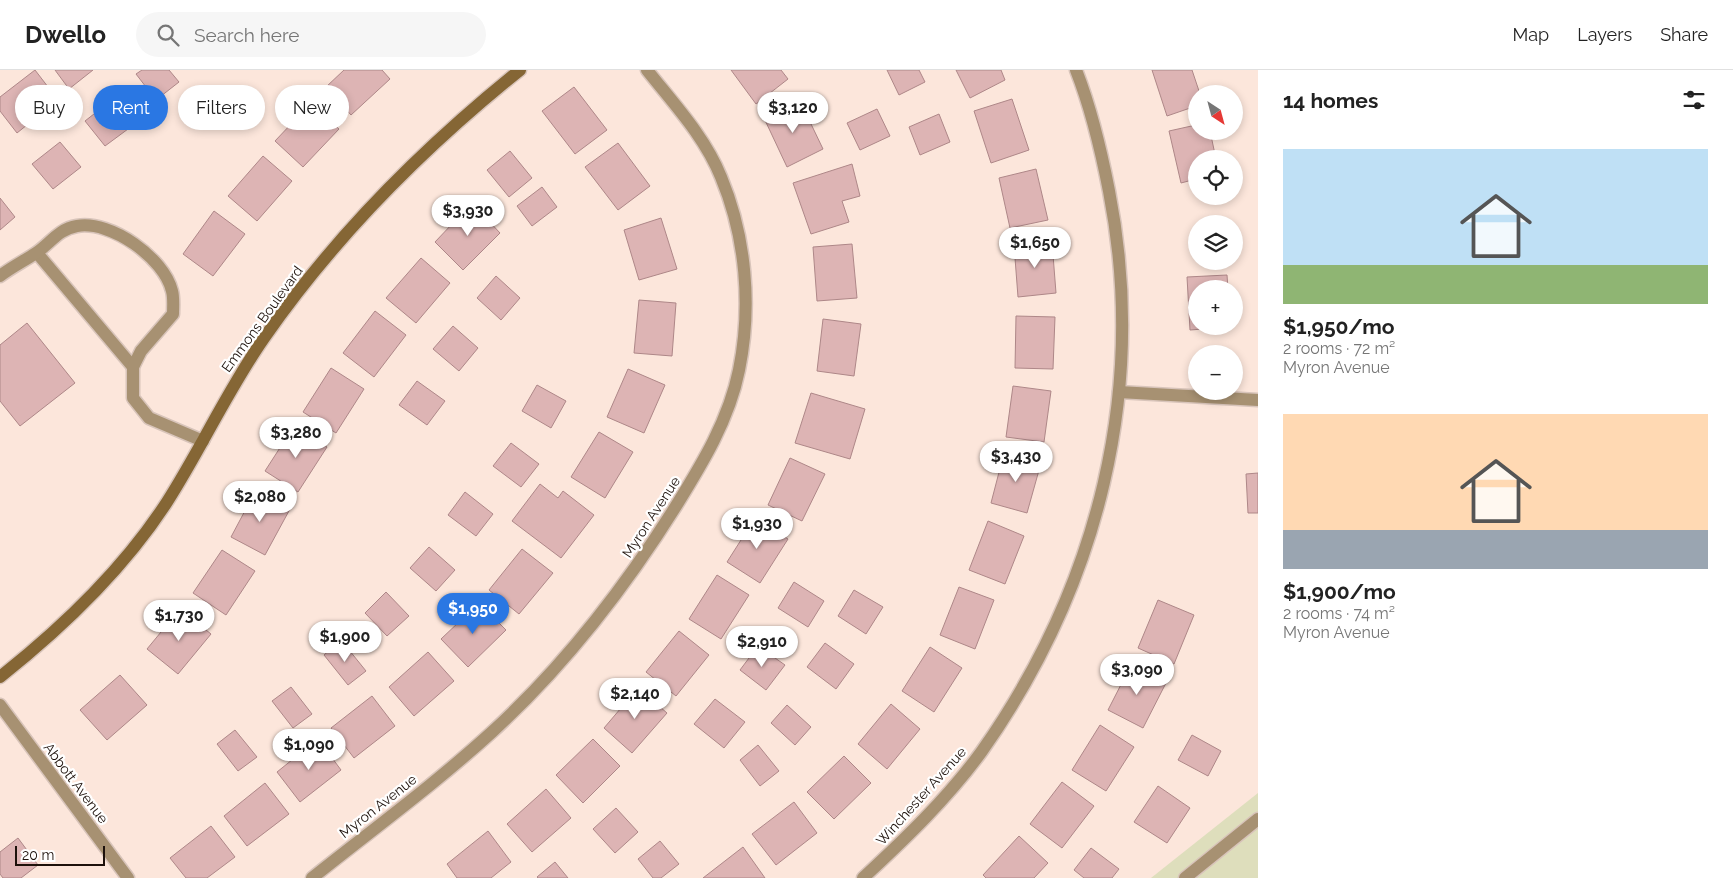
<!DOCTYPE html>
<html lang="en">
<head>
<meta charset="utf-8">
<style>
	body { margin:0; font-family:Raleway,sans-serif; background:#f6f6f6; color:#222; height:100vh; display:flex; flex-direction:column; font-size:19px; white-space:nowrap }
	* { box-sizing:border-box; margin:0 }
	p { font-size:16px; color:#767676 }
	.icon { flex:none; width:28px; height:28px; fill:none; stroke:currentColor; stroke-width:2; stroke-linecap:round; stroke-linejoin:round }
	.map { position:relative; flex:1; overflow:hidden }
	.sheet { display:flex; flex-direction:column; background:#fff; width:475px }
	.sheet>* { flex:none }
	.guide { position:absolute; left:15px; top:15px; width:475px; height:45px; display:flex; gap:10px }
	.needle { width:32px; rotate:144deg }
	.buttons { position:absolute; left:1188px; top:15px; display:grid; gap:10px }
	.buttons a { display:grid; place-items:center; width:55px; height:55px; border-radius:50%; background:#fff; box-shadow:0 2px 8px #0003; font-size:25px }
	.scale { position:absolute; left:15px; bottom:12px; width:90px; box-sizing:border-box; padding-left:5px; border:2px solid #1d110b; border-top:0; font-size:14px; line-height:18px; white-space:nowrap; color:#1d110b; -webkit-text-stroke:4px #fff; paint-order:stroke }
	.price { position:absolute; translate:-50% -42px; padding:0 11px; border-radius:18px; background:#fff; color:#222; font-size:16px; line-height:32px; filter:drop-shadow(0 1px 2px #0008) }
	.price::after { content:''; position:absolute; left:50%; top:30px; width:15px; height:11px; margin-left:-8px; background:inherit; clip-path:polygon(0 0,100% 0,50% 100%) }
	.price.current { background:#2a77e3; color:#fff }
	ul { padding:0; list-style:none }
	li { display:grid; align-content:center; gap:10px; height:265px; padding:0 25px }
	li span { display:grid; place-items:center; height:155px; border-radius:0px; color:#555 }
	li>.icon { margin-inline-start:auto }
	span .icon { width:90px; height:90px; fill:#fffc; stroke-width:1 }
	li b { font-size:21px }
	h2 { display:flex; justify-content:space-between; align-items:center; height:60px; padding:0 25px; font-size:21px }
	.tag { padding:0 18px; border-radius:22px; background:#fff; box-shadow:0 2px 8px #0003; font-size:18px; line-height:45px }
	.tag.current { background:#2a77e3; color:#fff }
	header { display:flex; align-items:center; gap:30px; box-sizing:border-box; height:70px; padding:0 25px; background:#fff; border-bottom:1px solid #e0e0e0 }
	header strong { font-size:24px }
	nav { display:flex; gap:28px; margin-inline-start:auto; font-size:18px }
	.search { width:350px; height:45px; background:#f6f6f6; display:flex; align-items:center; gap:12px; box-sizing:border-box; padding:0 18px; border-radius:28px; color:#767676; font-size:19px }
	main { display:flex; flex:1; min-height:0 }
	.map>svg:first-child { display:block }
	.green { fill:#dedebc }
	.building { fill:#ddb4b4; stroke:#ae8788 }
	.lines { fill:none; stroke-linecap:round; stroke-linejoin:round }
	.lane-casing { stroke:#d8c4ba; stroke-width:15 }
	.street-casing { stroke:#d8c4ba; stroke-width:15 }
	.secondary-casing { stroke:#d8c4ba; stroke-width:15 }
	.lane { stroke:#a79172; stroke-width:12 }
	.street { stroke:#a79172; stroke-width:12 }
	.secondary { stroke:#856635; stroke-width:12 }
	.labels { text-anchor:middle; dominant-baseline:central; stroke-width:4.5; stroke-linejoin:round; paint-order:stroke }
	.street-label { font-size:14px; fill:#1d110b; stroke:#fff }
</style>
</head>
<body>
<header>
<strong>Dwello</strong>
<div class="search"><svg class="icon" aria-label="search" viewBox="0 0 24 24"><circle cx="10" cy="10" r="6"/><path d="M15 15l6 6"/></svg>Search here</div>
<nav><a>Map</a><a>Layers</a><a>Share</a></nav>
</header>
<main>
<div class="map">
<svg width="1258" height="808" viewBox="0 0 1258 808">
	<rect width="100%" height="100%" fill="#fce6db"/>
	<polygon class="green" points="1258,723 1258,808 1151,808"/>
	<g class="building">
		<polygon points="35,0 58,30 17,63 0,41 0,27"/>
		<polygon points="55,0 93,0 69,19"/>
		<polygon points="142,0 169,0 179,12 156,30 136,4"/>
		<polygon points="344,0 382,0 390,9 351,45 326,17"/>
		<polygon points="731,0 781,0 788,9 756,34"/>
		<polygon points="887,0 919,0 925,12 899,25"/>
		<polygon points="956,0 1001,0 1005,10 970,28"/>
		<polygon points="1152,0 1192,0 1200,24 1196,24 1196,36 1167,46"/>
		<polygon points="574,17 607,60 575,84 542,41"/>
		<polygon points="1012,29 1029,80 991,93 974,41"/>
		<polygon points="800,31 823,79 787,97 764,48"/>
		<polygon points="108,33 128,59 105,76 85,51"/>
		<polygon points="311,33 339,59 303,97 275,71"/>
		<polygon points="877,39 890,66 860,80 847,53"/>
		<polygon points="939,44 950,72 920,85 909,57"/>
		<polygon points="1196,55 1196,61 1210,61 1216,89 1196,89 1196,109 1181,113 1169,61"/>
		<polygon points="60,72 81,97 53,119 32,94"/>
		<polygon points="618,73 650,116 618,140 585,97"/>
		<polygon points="510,81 532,108 509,127 487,100"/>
		<polygon points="263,86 292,111 257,151 228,126"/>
		<polygon points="852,94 860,126 842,131 849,152 811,164 793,113"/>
		<polygon points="1036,99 1048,150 1010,158 999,108"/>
		<polygon points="542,117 557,137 532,156 517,136"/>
		<polygon points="0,128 15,147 0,160"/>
		<polygon points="472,133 500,163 463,200 435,172"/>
		<polygon points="214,141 245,164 213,206 183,184"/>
		<polygon points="661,148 677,199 639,210 624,160"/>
		<polygon points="1052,172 1056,223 1018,227 1014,175"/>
		<polygon points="852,174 857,228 817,231 813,177"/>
		<polygon points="421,188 450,213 416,253 386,228"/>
		<polygon points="1227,205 1228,219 1196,219 1196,256 1230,257 1190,260 1187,207"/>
		<polygon points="496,206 520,228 501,250 477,228"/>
		<polygon points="639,230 676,233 672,286 634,283"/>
		<polygon points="375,241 406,265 374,307 343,283"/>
		<polygon points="1016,246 1055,247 1053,299 1015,298"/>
		<polygon points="823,249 861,254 854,306 817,301"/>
		<polygon points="27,253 75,313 20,356 0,331 0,275"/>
		<polygon points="453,256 478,278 459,301 433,279"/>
		<polygon points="331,298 364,319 336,363 303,342"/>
		<polygon points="628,299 665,315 644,363 607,347"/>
		<polygon points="417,311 445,331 427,355 399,335"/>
		<polygon points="537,315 566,331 551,358 522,341"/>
		<polygon points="1013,316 1051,321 1044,372 1006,367"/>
		<polygon points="811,323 865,339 850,389 795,373"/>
		<polygon points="294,356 327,377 298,422 265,401"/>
		<polygon points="599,362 633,382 605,428 571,407"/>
		<polygon points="511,373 539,394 521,417 493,396"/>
		<polygon points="1004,383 1041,393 1027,443 991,433"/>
		<polygon points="790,388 825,404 802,451 768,435"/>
		<polygon points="1258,403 1258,443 1248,443 1246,404"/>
		<polygon points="540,414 558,428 563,421 594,445 561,488 512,451"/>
		<polygon points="256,420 290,439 265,485 231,467"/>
		<polygon points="465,422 493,444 476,466 448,445"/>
		<polygon points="755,448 788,469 760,513 727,492"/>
		<polygon points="988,451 1024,466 1005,514 969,500"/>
		<polygon points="429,477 455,500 436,521 410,498"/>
		<polygon points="522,479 553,503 519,544 489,520"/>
		<polygon points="222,480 255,501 226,545 193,523"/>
		<polygon points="717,505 749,525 721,569 689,549"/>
		<polygon points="794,512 824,531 808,557 778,538"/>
		<polygon points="959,517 994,530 975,579 940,565"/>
		<polygon points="854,520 883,537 866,564 838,546"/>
		<polygon points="386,522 409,546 387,566 365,543"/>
		<polygon points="1158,530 1194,545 1174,594 1138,578"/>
		<polygon points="479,533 506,560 468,597 441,569"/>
		<polygon points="180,539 211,564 178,604 147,579"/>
		<polygon points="679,561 709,585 676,626 646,602"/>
		<polygon points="341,570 366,601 348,615 324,585"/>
		<polygon points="825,573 854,594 836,619 807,597"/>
		<polygon points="758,576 785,595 766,620 740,600"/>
		<polygon points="930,577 962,598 934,642 902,621"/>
		<polygon points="428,582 454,611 414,646 389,617"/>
		<polygon points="1132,593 1167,611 1143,658 1108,640"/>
		<polygon points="120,605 147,635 107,670 80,640"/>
		<polygon points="291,617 312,644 293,658 272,631"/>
		<polygon points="638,618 667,643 632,683 604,658"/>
		<polygon points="372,626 395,656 354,688 331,658"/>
		<polygon points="715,629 745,652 724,678 694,654"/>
		<polygon points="891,634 920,659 887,699 858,674"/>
		<polygon points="787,635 811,657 795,675 771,653"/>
		<polygon points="1100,655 1134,677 1106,721 1072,700"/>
		<polygon points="235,660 257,687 238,701 217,674"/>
		<polygon points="1192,665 1221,681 1208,706 1178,690"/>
		<polygon points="318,669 341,700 300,732 277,702"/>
		<polygon points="593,669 620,696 583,733 556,705"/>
		<polygon points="758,675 779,701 760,716 740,690"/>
		<polygon points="844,686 871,713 834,749 807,722"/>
		<polygon points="1062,712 1094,736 1062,778 1030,754"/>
		<polygon points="265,713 289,744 247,776 224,746"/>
		<polygon points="1158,716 1190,738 1167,773 1134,752"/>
		<polygon points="546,719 571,748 532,782 507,754"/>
		<polygon points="794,732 817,763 776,795 752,764"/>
		<polygon points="616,738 638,762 615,783 593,759"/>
		<polygon points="211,756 235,787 207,808 186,808 170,788"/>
		<polygon points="488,761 511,792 491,808 457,808 447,794"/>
		<polygon points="1019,766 1048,793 1034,808 986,808 983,805"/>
		<polygon points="18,768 38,795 21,808 3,808 0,804 0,782"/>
		<polygon points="660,771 679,794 661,808 653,808 638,789"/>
		<polygon points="743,777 765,808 703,808"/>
		<polygon points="1091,778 1119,799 1112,808 1084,808 1074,800"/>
		<polygon points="555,792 568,808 538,808 537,807"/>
	</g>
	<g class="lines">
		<defs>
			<g id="lane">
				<polyline points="37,183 133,297"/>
				<path d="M0,206C12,197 24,191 36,183C50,174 58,159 77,156C111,150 164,188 172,221C174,228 173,237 173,244L141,281L133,297V328L149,348L203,371"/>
				<polyline points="1185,808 1258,749"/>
			</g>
			<g id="street">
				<polyline points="1119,322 1258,330"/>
				<polyline points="0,635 128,808"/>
				<path d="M312,808C372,760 435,714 492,662C564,596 624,519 676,436C702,394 729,350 739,300C752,236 746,167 721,107C705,67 674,34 647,0"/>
				<path d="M863,808C905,769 948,728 982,681C1098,516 1148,320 1109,121C1101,80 1091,38 1076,0"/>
			</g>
			<path id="secondary" d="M0,607C63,557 123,500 167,432C201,379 227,321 264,268C335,166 423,78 520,0"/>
		</defs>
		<use href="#lane" class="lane-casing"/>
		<use href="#street" class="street-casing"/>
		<use href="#secondary" class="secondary-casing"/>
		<use href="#lane" class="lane"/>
		<use href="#street" class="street"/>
		<use href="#secondary" class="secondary"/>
	</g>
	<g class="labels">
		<g class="street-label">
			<text transform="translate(262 249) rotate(-54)">Emmons Boulevard</text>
			<text transform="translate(651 447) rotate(-57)">Myron Avenue</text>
			<text transform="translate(76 713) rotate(53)">Abbott Avenue</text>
			<text transform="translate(921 726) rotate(-48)">Winchester Avenue</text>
			<text transform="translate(378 736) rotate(-38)">Myron Avenue</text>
		</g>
	</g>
</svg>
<div class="buttons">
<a><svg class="needle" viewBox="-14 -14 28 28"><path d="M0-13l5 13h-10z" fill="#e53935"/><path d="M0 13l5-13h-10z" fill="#767676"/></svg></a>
<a><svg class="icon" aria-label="locate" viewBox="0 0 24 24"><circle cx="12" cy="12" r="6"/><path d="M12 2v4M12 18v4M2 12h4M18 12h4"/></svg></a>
<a><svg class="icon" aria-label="layers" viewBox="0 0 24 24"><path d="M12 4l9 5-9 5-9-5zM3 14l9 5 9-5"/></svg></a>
<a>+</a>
<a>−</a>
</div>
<div class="scale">20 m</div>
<b class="price" style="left:793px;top:64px">$3,120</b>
<b class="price" style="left:468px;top:167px">$3,930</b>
<b class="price" style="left:1035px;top:199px">$1,650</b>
<b class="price" style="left:296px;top:389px">$3,280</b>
<b class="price" style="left:1016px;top:413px">$3,430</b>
<b class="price" style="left:260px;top:453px">$2,080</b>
<b class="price" style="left:757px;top:480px">$1,930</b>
<b class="price current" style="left:473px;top:565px">$1,950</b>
<b class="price" style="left:179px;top:572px">$1,730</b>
<b class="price" style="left:345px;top:593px">$1,900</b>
<b class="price" style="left:762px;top:598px">$2,910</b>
<b class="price" style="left:1137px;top:626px">$3,090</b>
<b class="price" style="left:635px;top:650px">$2,140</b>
<b class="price" style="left:309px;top:701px">$1,090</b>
<div class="guide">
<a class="tag">Buy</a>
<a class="tag current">Rent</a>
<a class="tag">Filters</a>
<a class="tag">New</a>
</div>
</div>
<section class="sheet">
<h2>14 homes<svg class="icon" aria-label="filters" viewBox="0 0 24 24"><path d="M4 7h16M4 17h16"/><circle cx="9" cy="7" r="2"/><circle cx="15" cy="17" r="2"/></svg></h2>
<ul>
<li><span style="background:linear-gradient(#bfe0f5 75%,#8fb573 0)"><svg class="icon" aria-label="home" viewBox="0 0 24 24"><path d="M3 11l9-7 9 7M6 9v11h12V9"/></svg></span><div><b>$1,950/mo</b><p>2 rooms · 72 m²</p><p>Myron Avenue</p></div></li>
<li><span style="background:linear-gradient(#ffd9b3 75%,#9aa5b1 0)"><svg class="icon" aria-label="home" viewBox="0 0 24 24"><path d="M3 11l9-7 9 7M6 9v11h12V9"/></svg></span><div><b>$1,900/mo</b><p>2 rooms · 74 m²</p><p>Myron Avenue</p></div></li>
</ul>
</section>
</main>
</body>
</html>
